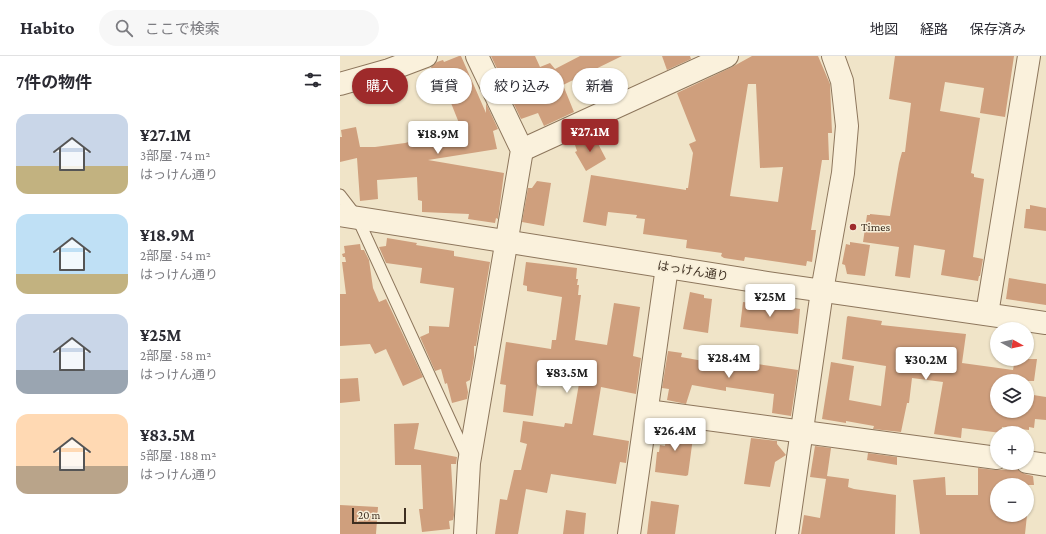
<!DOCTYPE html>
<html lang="ja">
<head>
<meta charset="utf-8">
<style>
	body { margin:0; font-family:"Crimson Pro","Noto Sans JP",serif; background:#f7f7f7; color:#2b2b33; height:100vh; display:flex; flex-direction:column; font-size:15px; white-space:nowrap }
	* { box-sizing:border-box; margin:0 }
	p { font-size:13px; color:#7c7c81 }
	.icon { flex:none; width:22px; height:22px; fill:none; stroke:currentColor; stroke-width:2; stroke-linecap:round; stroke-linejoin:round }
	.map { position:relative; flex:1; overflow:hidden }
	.drawer { display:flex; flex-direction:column; background:#fff; width:340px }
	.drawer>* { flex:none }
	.hud { position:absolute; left:12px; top:12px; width:380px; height:36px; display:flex; gap:8px }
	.needle { width:26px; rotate:98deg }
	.fabs { position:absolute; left:650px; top:266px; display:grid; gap:8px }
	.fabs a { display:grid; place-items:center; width:44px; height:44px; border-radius:50%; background:#fff; box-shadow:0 1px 3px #0004; font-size:20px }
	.scale { position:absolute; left:12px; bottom:10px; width:54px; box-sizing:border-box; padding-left:4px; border:2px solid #3d2e20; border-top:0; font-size:11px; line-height:14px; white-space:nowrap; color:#3d2e20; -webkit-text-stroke:3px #f7eed8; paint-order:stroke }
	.price { position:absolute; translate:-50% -34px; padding:0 9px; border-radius:4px; background:#fff; color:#222; font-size:13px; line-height:26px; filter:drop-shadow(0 1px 2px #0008) }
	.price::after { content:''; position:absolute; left:50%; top:24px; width:12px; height:9px; margin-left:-6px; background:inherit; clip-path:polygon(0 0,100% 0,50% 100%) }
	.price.current { background:#9e2a2b; color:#fff }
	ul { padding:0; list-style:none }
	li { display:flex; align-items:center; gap:12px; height:100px; padding:0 16px }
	li span { display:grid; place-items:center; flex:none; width:112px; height:80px; border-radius:12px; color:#555 }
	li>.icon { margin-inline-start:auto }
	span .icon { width:48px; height:48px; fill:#fffc; stroke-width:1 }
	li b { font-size:17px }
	h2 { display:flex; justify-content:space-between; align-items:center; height:48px; padding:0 16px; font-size:17px }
	.chip { padding:0 14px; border-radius:18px; background:#fff; box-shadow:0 1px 3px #0004; font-size:14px; line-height:36px }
	.chip.current { background:#9e2a2b; color:#fff }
	header { display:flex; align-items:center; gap:24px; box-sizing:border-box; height:56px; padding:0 20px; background:#fff; border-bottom:1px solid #e1e1e2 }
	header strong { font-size:19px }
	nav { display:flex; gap:22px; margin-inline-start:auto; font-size:14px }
	.search { width:280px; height:36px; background:#f7f7f7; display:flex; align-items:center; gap:10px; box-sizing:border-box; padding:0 14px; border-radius:22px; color:#7c7c81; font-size:15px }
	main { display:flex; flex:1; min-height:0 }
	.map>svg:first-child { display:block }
	.building { fill:#cf9f7d; fill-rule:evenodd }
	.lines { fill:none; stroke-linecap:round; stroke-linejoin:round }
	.service-casing { stroke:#8d765c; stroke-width:13 }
	.minor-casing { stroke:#8d765c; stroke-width:24 }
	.tertiary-casing { stroke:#8d765c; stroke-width:24 }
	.service { stroke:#faf1dc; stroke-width:11 }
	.minor { stroke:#faf1dc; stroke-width:22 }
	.tertiary { stroke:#faf1dc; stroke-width:22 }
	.poi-dot { fill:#9e2a2b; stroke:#f7eed8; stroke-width:1.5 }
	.labels { text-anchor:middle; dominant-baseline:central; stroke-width:3; stroke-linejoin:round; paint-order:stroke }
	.poi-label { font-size:12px; fill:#3d2e20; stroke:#f7eed8; text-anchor:start }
	.street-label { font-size:12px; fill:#3d2e20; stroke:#f7eed8 }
</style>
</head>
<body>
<header>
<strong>Habito</strong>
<div class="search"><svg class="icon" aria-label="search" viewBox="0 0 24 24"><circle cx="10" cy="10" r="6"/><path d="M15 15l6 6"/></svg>ここで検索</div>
<nav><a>地図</a><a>経路</a><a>保存済み</a></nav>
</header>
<main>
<section class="drawer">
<h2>7件の物件<svg class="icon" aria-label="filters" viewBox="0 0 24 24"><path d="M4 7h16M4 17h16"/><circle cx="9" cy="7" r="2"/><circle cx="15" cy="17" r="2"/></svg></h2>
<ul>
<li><span style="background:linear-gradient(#c9d6e8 65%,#c2b280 0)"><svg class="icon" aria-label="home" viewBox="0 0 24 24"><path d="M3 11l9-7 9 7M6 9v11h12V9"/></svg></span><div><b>¥27.1M</b><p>3部屋 · 74 m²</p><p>はっけん通り</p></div></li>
<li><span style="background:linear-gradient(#bfe0f5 75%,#c2b280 0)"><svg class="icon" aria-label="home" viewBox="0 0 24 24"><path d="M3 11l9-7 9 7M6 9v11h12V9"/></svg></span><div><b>¥18.9M</b><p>2部屋 · 54 m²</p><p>はっけん通り</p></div></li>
<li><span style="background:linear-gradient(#c9d6e8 70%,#9aa5b1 0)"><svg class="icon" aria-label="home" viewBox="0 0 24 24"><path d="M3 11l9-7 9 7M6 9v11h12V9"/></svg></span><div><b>¥25M</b><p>2部屋 · 58 m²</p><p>はっけん通り</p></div></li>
<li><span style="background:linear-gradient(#ffd9b3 65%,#b9a48a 0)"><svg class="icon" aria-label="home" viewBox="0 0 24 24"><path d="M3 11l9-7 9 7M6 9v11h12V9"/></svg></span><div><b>¥83.5M</b><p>5部屋 · 188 m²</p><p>はっけん通り</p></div></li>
</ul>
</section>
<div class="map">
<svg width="706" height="478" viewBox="0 0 706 478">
	<rect width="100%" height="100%" fill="#f0e4c8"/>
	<g class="building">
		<polygon points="119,0 121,0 146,57 146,47 158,73 153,75 157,93 88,104 164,117 158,163 156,162 155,167 128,163 129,158 82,156 82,145 78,144 77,121 37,124 38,143 20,145 17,102 0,106 0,81 2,81 1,74 16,71 20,91 35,91 65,87 121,72 105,32 99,35 91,11 97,6 103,4 104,6"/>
		<polygon points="151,0 195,0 200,11 210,7 215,13 240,0 282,0 223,29 234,56 204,70 198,57 181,63"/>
		<polygon points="322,0 350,0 351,3 327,14"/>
		<path d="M412,0H478L490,28L492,77H488L489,104H482L471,174H476L472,206L467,205L466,210L405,201L404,205L384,202L381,200L382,197L346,192L347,184L303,178L305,163L296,162L297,159L268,156L266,170L243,166L251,119L346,134V132H348L353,97L349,88L356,85L337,37L392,11ZM408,28H416L420,112L443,111L438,146L390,140Z"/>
		<polygon points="555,0 674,0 665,61 640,57 644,32 605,26 600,55 640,62 631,117 634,118 634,121 644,123 633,201 643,203 640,220 639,220 638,225 601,219 605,194 574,189 570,222 555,220 559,191 523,186 527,159 530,159 530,158 550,160 559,107 562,96 565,96 571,47 549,43"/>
		<polygon points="253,78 266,103 246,115 235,96 237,95 235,89"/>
		<polygon points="197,125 211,127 204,170 182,166 188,132 192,132"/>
		<polygon points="690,149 706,152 706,175 684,172 686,153 690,153"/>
		<polygon points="47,182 77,187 76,189 114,195 114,200 150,206 136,290 134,290 134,302 130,324 126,326 128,336 127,343 112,347 107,327 105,328 101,313 95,315 80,281 89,277 89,270 109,271 114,232 80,227 82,212 46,207 39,191 46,190"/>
		<polygon points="510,186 530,189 525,220 507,218 505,209 502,208 506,188 510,189"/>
		<polygon points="20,188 21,194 24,194 29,204 33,232 39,246 46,243 83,321 63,330 46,293 35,298 30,288 0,290 0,238 6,238 2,206 6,206 5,201 3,201 2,198 5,197 4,190"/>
		<polygon points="186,206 237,212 236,223 238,223 237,229 239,229 238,239 241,239 235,284 267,289 274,247 300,251 293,300 301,302 296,338 261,331 253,379 289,385 286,407 280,406 276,428 211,418 207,437 186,433 178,478 155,478 160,443 167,444 174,414 181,414 187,388 180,386 183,365 224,371 225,367 232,368 240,322 199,316 193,360 163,356 166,329 160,328 166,286 211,293 212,284 216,284 222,241 187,235 187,230 183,229"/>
		<polygon points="669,222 706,228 706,249 666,243"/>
		<polygon points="350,236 364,239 364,242 372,243 368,277 343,273"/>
		<polygon points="403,246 460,253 458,278 400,271"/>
		<polygon points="508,260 542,265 541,269 626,278 622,307 673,314 675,303 697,303 694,325 657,325 657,355 687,355 687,338 706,341 706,364 695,363 694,372 689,371 689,374 662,371 661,377 622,372 621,382 594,378 603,326 572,322 569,347 567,347 561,376 533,373 534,370 506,365 506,367 482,363 491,306 514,310 509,344 541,350 546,310 502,303 507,261"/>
		<polygon points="328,295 342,297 341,301 369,306 370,301 458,314 451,360 432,357 434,338 386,331 386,335 352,329 346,348 327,344 329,333 322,332"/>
		<polygon points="18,322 20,345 0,347 0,323"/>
		<polygon points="79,367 74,393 117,401 116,408 111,408 114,459 113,464 109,465 110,473 82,476 79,453 83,453 81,409 55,409 54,368"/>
		<polygon points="327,370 354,374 348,419 346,420 315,416 317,396 319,396 320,389 325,390"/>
		<polygon points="411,382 437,385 437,388 446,399 435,406 430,431 404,428"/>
		<polygon points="475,390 491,392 487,420 509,423 508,431 514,433 556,439 555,478 461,478 464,459 480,462 486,423 470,421"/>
		<polygon points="528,397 557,401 557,409 527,404"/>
		<polygon points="638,412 655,414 677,413 685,418 693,420 694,429 657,429 657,459 687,459 685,478 580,478 573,424 605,421 606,439 638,439"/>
		<polygon points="311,445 339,449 335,478 307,478"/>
		<polygon points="0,449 38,451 36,478 0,478"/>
		<polygon points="226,454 246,457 244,478 223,478"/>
	</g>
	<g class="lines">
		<defs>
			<polyline id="service" points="0,139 17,161 127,401"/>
			<g id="minor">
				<polyline points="0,28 49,14 86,0"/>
				<polyline points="182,94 387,0"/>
				<polyline points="647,258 689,0"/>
				<polyline points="307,355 657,402"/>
				<polyline points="687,406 706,409"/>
				<polyline points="125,478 129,407 182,94 137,0"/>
				<polyline points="289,478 327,211"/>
				<polyline points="447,478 482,235 503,117 507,70 502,25 493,0"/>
			</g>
			<polyline id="tertiary" points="0,159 428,227 706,267"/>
		</defs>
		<use href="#service" class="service-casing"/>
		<use href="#minor" class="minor-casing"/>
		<use href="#tertiary" class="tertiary-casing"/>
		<use href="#service" class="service"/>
		<use href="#minor" class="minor"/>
		<use href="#tertiary" class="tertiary"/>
	</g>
	<circle class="poi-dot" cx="513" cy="171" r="4"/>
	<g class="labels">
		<g class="poi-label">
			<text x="521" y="171">Times</text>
		</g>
		<g class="street-label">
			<text transform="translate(353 215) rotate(9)">はっけん通り</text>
		</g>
	</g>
</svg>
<div class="fabs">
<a><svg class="needle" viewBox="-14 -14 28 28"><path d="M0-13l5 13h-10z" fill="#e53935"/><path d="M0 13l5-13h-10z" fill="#7c7c81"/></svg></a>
<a><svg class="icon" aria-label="layers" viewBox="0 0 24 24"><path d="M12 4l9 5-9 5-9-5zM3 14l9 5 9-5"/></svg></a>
<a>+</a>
<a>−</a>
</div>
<div class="scale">20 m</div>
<b class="price current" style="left:250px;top:97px">¥27.1M</b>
<b class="price" style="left:98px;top:99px">¥18.9M</b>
<b class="price" style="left:430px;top:262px">¥25M</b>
<b class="price" style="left:389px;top:323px">¥28.4M</b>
<b class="price" style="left:586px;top:325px">¥30.2M</b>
<b class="price" style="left:227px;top:338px">¥83.5M</b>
<b class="price" style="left:335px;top:396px">¥26.4M</b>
<div class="hud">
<a class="chip current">購入</a>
<a class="chip">賃貸</a>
<a class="chip">絞り込み</a>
<a class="chip">新着</a>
</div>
</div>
</main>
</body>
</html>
